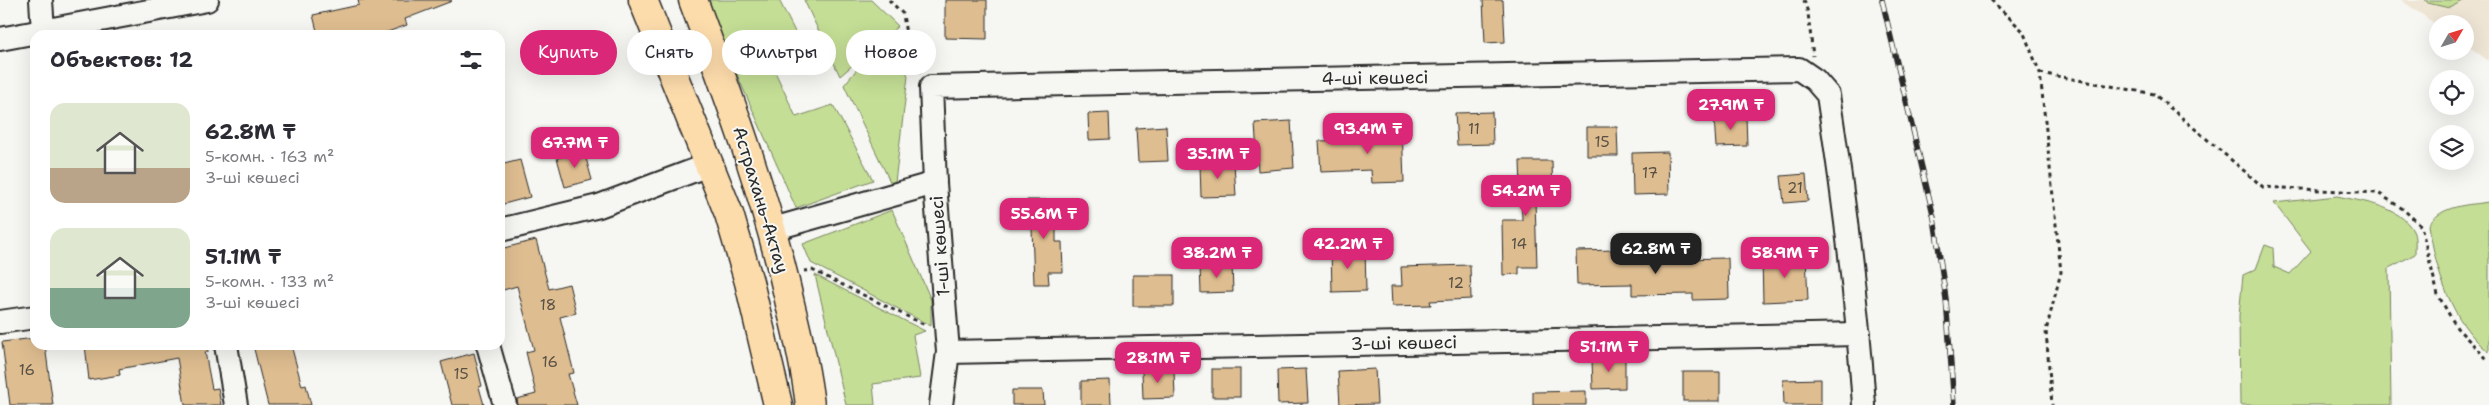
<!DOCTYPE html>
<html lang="ru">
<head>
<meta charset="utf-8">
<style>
	body { margin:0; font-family:"Shantell Sans",sans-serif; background:#f7f7f7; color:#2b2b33; height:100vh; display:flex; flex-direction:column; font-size:19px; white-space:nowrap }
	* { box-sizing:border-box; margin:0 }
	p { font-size:16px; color:#7c7c81 }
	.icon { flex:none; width:28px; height:28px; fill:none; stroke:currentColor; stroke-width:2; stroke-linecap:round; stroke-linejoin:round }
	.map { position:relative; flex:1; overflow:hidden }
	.details { position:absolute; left:30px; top:30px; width:475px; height:320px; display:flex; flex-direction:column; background:#fff; border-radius:15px; box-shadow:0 5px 20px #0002 }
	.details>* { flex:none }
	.banner { position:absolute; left:520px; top:30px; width:475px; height:45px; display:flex; gap:10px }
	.needle { width:32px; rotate:51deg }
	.buttons { position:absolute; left:2429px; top:15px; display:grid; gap:10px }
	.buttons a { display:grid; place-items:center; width:45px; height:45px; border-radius:50%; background:#fff; box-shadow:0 5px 20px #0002; font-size:25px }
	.price { position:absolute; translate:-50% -42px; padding:0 11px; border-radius:10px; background:#db2777; color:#fff; font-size:16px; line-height:32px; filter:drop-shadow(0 1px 2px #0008) }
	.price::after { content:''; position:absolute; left:50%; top:30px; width:15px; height:11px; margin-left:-8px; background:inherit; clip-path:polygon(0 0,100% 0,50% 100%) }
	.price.selected { background:#222; color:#fff }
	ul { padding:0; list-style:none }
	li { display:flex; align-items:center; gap:15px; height:125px; padding:0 20px }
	li span { display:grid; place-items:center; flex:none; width:140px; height:100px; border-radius:15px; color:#555 }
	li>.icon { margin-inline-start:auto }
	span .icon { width:60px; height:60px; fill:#fffc; stroke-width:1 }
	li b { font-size:21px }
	h2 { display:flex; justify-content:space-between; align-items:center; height:60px; padding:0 20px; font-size:21px }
	.tag { padding:0 18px; border-radius:22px; background:#fff; box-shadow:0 5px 20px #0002; font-size:18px; line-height:45px }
	.tag.selected { background:#db2777; color:#fff }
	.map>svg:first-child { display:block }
	.built { fill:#efe5d5 }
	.green { fill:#c4de95; stroke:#788460 }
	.building { fill:#debd90; stroke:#2b2b2b }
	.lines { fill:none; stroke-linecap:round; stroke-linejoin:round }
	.minor-casing { stroke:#2b2b2b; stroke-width:26 }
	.highway-casing { stroke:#2b2b2b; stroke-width:31 }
	.path { stroke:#2b2b2b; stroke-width:3; stroke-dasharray:4 4; stroke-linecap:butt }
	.minor { stroke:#f6f6f2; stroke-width:22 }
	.highway { stroke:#fddcac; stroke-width:28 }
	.rail-casing { stroke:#2b2b2b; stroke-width:5.5 }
	.rail { stroke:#f6f6f2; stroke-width:4; stroke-dasharray:11; stroke-linecap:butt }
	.labels { text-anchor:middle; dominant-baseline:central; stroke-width:4; stroke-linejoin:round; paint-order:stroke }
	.number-label { font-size:15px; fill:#585044 }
	.street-label { font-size:18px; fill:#2b2b2b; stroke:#f6f6f2 }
</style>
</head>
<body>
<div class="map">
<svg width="2489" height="405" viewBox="0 0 2489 405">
	<rect width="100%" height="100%" fill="#f6f6f2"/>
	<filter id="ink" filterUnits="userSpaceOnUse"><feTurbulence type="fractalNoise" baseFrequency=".02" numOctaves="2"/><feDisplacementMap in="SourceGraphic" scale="10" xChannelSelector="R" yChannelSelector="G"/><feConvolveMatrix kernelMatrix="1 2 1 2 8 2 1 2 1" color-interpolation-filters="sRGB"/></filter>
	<g filter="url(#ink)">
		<polygon class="built" points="2401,0 2489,0 2489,61 2465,44 2465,24 2437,25"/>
		<g class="green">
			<polygon points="704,0 779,0 803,48 771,63 796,117 833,105 873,180 796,208"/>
			<polygon points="804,0 871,0 898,26 840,76"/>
			<polygon points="2425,0 2465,0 2449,8 2428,3"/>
			<polygon points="896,44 908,76 894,190 844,85 858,68"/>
			<path d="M2337,196C2363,202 2399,205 2413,231C2416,236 2415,247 2415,254L2389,268L2391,405H2240L2239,316L2243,275L2256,269L2265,245L2273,248L2274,267L2290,274L2311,251L2274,203Z"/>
			<path d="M2489,202V352C2451,322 2436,271 2429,225C2441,205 2468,205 2489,202Z"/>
			<polygon points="892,210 931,300 931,326 811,263 803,244"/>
			<polygon points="815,275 925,331 913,335 920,378 873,384 875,405 846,405"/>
		</g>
		<g class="building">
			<polygon points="358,0 451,0 452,1 405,19 407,25 379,35 318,35 313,15 359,5"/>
			<polygon points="945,0 987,0 987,39 945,38"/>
			<polygon points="1483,0 1503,0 1505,42 1485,43"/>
			<polygon points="1492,112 1493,144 1457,145 1455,113"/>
			<polygon points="1109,113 1110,139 1089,140 1088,114"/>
			<polygon points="1746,116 1747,146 1716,147 1714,117"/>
			<polygon points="1291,121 1294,168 1258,171 1255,123"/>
			<polygon points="1166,126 1168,161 1138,162 1136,128"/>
			<polygon points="1402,126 1404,182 1372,183 1371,170 1321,172 1319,141 1370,139 1370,127"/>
			<polygon points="1587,127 1617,127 1618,156 1587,156"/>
			<polygon points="584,151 592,180 565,187 557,158"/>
			<polygon points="1668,152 1669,194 1633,195 1632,153"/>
			<polygon points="520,160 530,197 500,205 500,165"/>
			<polygon points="1520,161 1552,161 1553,200 1535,200 1537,267 1519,267 1519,274 1503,275 1502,220 1522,220"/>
			<polygon points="1234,163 1236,196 1201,197 1200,164"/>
			<polygon points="1806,174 1808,201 1784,203 1781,176"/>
			<polygon points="1027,200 1056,200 1056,242 1062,242 1063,272 1048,272 1049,284 1034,284 1032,228 1027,228"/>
			<polygon points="536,240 549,289 569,284 576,313 560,317 574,373 568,374 577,405 518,405 517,399 536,394 526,352 534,350 517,286 500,291 500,249"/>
			<polygon points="1365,248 1366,291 1332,292 1331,249"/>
			<polygon points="1617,250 1617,260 1728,258 1729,299 1693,300 1693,294 1632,295 1632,284 1577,285 1576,251"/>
			<polygon points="1806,256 1808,300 1763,302 1762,257"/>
			<polygon points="1232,264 1233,292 1201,293 1200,266"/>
			<polygon points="1470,265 1471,299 1430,301 1431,305 1392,306 1391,286 1402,286 1401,267"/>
			<rect x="1133" y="275" width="41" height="31"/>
			<polygon points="35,338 35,345 45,345 53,405 10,405 2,342"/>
			<polygon points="85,345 207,345 208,352 205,352 212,389 218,388 221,405 185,405 177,358 119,369 120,375 89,380"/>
			<polygon points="253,345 291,345 302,386 306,385 311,405 268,405"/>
			<polygon points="474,353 482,386 479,387 484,405 452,405 441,362"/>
			<polygon points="1625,358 1625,388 1593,389 1592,359"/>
			<rect x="1212" y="369" width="28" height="28"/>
			<polygon points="1306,369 1308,403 1278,404 1277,370"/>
			<polygon points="1375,369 1377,404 1340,405 1338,371"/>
			<polygon points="1174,370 1175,398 1143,399 1142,371"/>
			<rect x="1683" y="372" width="37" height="29"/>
			<polygon points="1821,379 1821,405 1784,405 1783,380"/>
			<polygon points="1110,380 1111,405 1081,405 1081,381"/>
			<polygon points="1012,390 1043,390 1044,405 1012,405"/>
			<polygon points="1586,391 1586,405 1533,405 1533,392"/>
		</g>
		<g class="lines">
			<defs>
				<g id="minor">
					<polyline points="41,0 43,31"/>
					<polyline points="0,39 207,0"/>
					<polyline points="773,229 935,183"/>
					<polyline points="500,230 599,206 711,164"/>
					<polyline points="0,322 35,317"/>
					<polyline points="226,345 236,405"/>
					<polyline points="488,345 505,405"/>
					<polyline points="948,352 1859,334"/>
					<path d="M941,405L948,352L935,183L931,87L1799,69L1815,80L1828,95C1844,198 1857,301 1864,405"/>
				</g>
				<g id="highway">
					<polyline points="643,0 729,214 749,282 778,405"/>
					<path d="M693,0C731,102 768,202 791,308C799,340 806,372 810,405"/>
				</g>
			</defs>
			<use href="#minor" class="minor-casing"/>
			<use href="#highway" class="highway-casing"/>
			<g class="path">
				<polyline points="889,0 903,14 909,56 921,72"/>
				<polyline points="1804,0 1808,13 1813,56"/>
				<polyline points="1991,0 2023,31 2040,73 2061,272 2046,331 2052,405"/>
				<polyline points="2040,73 2154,94 2263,187 2378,193 2403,209 2421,226 2438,295 2457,328 2489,361"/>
				<polyline points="804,271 812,270 927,326"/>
			</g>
			<use href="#minor" class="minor"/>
			<use href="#highway" class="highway"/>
			<defs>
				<polyline id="rail" points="1882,0 1934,218 1946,299 1954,405"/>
			</defs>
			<use href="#rail" class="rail-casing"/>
			<use href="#rail" class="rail"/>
		</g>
	</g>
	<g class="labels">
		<g class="number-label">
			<text x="1474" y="129">11</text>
			<text x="1602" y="142">15</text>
			<text x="1650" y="173">17</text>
			<text x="1795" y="188">21</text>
			<text x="1519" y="244">14</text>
			<text x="1456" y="283">12</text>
			<text x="548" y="305">18</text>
			<text x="550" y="362">16</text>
			<text x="27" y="370">16</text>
			<text x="461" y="374">15</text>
		</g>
		<g class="street-label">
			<text transform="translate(1375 78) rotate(-1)">4-шi көшесі</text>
			<text transform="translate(761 200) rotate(73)">Астрахань-Актау</text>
			<text transform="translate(940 246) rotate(-94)">1-шi көшесі</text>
			<text transform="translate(1404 343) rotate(-1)">3-шi көшесі</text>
		</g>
	</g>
</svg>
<div class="buttons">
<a><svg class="needle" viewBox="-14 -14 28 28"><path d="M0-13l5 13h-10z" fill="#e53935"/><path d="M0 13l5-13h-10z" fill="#7c7c81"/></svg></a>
<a><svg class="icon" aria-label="locate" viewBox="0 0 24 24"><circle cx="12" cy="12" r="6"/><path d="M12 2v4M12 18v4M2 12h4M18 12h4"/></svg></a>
<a><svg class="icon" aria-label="layers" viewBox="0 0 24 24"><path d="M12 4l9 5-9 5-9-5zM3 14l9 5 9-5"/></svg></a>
</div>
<b class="price" style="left:1731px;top:131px">27.9M ₸</b>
<b class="price" style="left:1368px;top:155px">93.4M ₸</b>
<b class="price" style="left:575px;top:169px">67.7M ₸</b>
<b class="price" style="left:1218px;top:180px">35.1M ₸</b>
<b class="price" style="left:1526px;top:217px">54.2M ₸</b>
<b class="price" style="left:1044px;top:240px">55.6M ₸</b>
<b class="price" style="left:1348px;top:270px">42.2M ₸</b>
<b class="price selected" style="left:1656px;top:275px">62.8M ₸</b>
<b class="price" style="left:1217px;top:279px">38.2M ₸</b>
<b class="price" style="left:1785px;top:279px">58.9M ₸</b>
<b class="price" style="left:1609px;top:373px">51.1M ₸</b>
<b class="price" style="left:1158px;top:384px">28.1M ₸</b>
<div class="banner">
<a class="tag selected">Купить</a>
<a class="tag">Снять</a>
<a class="tag">Фильтры</a>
<a class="tag">Новое</a>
</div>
<section class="details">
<h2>Объектов: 12<svg class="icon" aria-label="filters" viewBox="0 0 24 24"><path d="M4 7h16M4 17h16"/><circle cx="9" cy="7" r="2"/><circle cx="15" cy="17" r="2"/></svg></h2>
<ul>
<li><span style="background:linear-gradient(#dfe7d0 65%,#b9a48a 0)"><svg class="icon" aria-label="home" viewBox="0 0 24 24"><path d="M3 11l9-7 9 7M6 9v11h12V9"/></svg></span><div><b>62.8M ₸</b><p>5-комн. · 163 m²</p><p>3-шi көшесі</p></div></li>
<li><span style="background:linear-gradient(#dfe7d0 60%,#7fa58c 0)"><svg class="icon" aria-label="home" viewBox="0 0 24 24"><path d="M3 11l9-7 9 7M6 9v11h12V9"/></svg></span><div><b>51.1M ₸</b><p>5-комн. · 133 m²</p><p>3-шi көшесі</p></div></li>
</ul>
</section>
</div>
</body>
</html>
